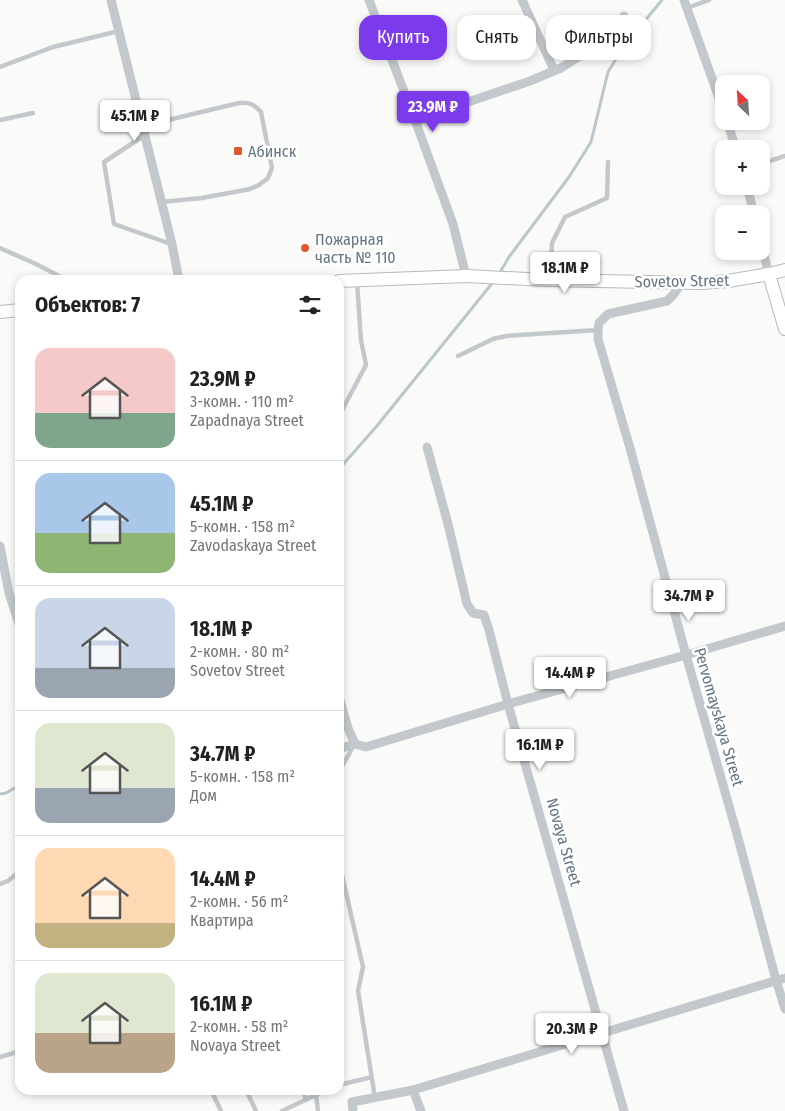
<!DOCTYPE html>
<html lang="ru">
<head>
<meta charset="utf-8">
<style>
	body { margin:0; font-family:"Fira Sans Condensed",sans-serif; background:#f2f2f2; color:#222; height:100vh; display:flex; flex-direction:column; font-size:19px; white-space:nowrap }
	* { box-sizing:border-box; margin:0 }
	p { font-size:16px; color:#767676 }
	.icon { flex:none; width:28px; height:28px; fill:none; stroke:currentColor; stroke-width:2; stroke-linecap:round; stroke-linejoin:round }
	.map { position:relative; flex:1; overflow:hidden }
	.drawer { position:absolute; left:15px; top:275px; width:329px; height:820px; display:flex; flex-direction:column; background:#fff; border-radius:15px; box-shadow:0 2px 8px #0003 }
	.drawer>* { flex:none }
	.guide { position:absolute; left:359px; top:15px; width:351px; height:45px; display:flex; gap:10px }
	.needle { width:32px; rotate:335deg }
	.fabs { position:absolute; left:715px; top:75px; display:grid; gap:10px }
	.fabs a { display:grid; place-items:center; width:55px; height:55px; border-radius:10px; background:#fff; box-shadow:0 2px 8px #0003; font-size:25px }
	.price { position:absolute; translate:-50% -42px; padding:0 11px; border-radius:5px; background:#fff; color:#222; font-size:16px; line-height:32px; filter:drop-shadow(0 1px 2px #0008) }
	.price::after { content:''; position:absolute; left:50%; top:30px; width:15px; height:11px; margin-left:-8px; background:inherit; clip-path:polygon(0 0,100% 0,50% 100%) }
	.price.selected { background:#7c3aed; color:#fff }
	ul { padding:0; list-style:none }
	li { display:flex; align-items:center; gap:15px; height:125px; padding:0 20px }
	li+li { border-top:1px solid #e0e0e0 }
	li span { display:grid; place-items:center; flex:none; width:140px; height:100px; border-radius:15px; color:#555 }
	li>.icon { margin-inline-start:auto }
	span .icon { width:60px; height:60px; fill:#fffc; stroke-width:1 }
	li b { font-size:21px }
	h2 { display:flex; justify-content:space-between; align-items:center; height:60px; padding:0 20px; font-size:21px }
	.pill { padding:0 18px; border-radius:15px; background:#fff; box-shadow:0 2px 8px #0003; font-size:18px; line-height:45px }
	.pill.selected { background:#7c3aed; color:#fff }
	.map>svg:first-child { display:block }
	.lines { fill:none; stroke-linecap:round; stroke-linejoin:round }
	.stream { stroke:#bbc7cb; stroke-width:3 }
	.secondary-casing { stroke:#b3babf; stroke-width:14 }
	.service { stroke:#c3c8cc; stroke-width:4.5 }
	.minor { stroke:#c3c8cc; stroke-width:9 }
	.secondary { stroke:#fff; stroke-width:12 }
	.poi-dot { fill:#e4572e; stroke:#fff; stroke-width:2 }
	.labels { text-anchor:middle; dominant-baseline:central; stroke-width:5; stroke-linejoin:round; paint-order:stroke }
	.poi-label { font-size:16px; fill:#657683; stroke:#fff; text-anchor:start }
	.street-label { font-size:16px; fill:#657683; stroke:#fff }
</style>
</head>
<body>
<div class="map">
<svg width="785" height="1111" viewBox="0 0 785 1111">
	<rect width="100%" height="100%" fill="#fafaf8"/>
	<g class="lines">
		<g class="stream">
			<polyline points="499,274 509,257 569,177 591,142 608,72 624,46 662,0"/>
			<polyline points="339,469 376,427 494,281"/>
			<polyline points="0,794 6,793 20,785"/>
		</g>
		<defs>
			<g id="secondary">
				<polyline points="769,274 785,329"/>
				<polyline points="339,281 466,276 547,280 701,283 728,281 769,274 785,270"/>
				<polyline points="0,312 20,310"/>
			</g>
		</defs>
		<use href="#secondary" class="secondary-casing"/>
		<g class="service">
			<polyline points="687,8 709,0"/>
			<polyline points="0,67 53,47 119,31"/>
			<polyline points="0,120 33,113"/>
			<path d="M143,126L239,103C249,102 254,104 261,112L272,168L268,178L259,185L250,189L202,198L161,202"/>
			<polyline points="145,135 104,162 114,224 171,244"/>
			<polyline points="761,164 785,156"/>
			<polyline points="0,248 36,264 67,280"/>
			<polyline points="547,278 551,262 552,243 565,217 607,198 608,162"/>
			<polyline points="458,356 493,339 506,336 598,330"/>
			<polyline points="339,416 366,365 361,340 357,282"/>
			<polyline points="339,772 354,745"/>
			<polyline points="339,862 363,967 358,991 375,1098"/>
			<polyline points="0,884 8,881 20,871"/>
			<polyline points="0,1057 20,1051"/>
			<polyline points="339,1085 372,1077"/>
			<polyline points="211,1090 221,1111"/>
			<polyline points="246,1090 256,1111"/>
			<polyline points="303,1090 306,1100"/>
			<polyline points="316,1095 318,1111"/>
			<polyline points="282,1111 326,1090"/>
		</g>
		<g class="minor">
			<polyline points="111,0 172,244 179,280"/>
			<polyline points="369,0 415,120 453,224 466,276"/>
			<polyline points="522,0 554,70"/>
			<polyline points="684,0 724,112"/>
			<polyline points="415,120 530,81 561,68 602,42 624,16"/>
			<polyline points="727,121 736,149"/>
			<polyline points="747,186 754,214"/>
			<polyline points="761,244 769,274"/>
			<polyline points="681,283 674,294 667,301 608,314 599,323 598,330 598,339 630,448 686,655 737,834 776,980 785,1009"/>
			<polyline points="427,447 448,524 467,604 473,613 484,615 489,630 508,704 624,1111"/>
			<polyline points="0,546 9,593 20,627"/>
			<polyline points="339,697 348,728 355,744"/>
			<polyline points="339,749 355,744 366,747 508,704 686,655 785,626"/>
			<polyline points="413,1090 421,1111"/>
			<polyline points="353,1111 352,1102 413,1090 785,978"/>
		</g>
		<use href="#secondary" class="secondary"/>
	</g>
	<g class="poi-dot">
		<rect x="233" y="146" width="10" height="10" rx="2.5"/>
		<circle cx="305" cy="248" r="5"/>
	</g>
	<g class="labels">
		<g class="poi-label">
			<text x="248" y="151">Абинск</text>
			<text x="315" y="239">Пожарная<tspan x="315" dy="18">часть № 110</tspan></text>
		</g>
		<g class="street-label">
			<text transform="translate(682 281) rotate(-1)">Sovetov Street</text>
			<text transform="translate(719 717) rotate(74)">Pervomayskaya Street</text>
			<text transform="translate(564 842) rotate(74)">Novaya Street</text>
		</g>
	</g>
</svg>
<div class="fabs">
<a><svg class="needle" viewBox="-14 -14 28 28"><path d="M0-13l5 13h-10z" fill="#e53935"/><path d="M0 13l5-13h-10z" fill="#767676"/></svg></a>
<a>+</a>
<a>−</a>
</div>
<b class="price selected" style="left:433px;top:133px">23.9M ₽</b>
<b class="price" style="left:135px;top:142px">45.1M ₽</b>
<b class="price" style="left:565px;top:294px">18.1M ₽</b>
<b class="price" style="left:689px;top:622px">34.7M ₽</b>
<b class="price" style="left:570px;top:699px">14.4M ₽</b>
<b class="price" style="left:540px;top:771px">16.1M ₽</b>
<b class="price" style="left:572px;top:1055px">20.3M ₽</b>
<div class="guide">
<a class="pill selected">Купить</a>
<a class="pill">Снять</a>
<a class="pill">Фильтры</a>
</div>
<section class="drawer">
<h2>Объектов: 7<svg class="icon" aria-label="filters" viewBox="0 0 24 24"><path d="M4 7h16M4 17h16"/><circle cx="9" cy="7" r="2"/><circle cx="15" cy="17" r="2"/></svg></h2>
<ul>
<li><span style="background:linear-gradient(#f6c9c9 65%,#7fa58c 0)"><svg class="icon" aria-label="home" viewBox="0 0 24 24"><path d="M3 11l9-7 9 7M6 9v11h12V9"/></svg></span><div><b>23.9M ₽</b><p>3-комн. · 110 m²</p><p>Zapadnaya Street</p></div></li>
<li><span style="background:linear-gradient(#a9c7e8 60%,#8fb573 0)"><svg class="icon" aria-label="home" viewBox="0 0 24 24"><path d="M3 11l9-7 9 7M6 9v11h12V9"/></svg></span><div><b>45.1M ₽</b><p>5-комн. · 158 m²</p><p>Zavodaskaya Street</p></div></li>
<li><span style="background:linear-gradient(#c9d6e8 70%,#9aa5b1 0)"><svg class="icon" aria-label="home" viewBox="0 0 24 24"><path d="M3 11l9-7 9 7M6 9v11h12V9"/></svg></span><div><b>18.1M ₽</b><p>2-комн. · 80 m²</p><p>Sovetov Street</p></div></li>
<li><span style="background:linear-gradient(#dfe7d0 65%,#9aa5b1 0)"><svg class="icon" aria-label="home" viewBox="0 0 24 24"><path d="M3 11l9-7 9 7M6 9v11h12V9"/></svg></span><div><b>34.7M ₽</b><p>5-комн. · 158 m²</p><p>Дом</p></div></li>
<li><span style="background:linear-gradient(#ffd9b3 75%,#c2b280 0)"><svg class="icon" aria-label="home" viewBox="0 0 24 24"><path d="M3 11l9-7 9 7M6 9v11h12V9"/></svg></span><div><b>14.4M ₽</b><p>2-комн. · 56 m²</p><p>Квартира</p></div></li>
<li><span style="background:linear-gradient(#dfe7d0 60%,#b9a48a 0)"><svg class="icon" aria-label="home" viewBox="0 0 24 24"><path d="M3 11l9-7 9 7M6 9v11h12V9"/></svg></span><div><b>16.1M ₽</b><p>2-комн. · 58 m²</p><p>Novaya Street</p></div></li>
</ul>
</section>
</div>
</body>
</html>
